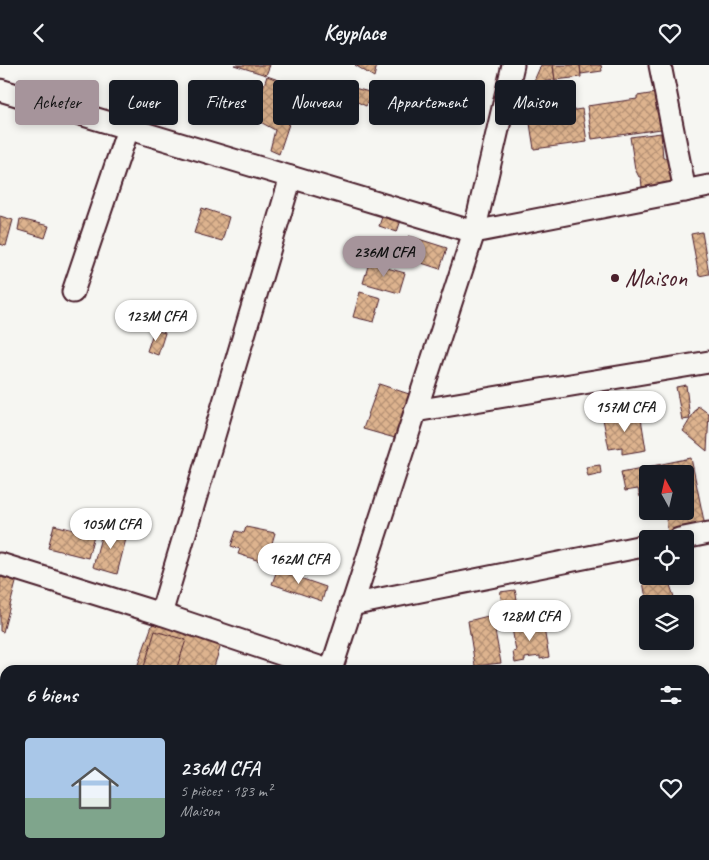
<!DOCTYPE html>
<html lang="fr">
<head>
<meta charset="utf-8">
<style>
	body { margin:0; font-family:Caveat,sans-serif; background:#20242c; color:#f1f3f6; height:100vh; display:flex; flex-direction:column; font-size:19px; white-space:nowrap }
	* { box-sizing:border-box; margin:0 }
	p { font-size:16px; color:#9ea1a6 }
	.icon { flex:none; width:28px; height:28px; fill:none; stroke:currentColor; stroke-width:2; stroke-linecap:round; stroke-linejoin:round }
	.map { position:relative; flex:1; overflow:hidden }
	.details { position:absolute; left:0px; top:600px; width:710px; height:195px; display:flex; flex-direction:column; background:#171b24; border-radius:15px 15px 0 0; box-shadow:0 2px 8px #0003 }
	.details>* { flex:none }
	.banner { position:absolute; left:15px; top:15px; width:680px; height:45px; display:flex; gap:10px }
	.needle { width:32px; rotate:352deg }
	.buttons { position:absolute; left:639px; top:400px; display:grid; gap:10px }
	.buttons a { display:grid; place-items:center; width:55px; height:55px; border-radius:5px; background:#171b24; box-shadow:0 2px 8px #0003; font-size:25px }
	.price { position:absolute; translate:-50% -42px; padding:0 11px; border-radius:18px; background:#fff; color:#222; font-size:16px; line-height:32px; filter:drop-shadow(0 1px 2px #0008) }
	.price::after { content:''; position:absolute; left:50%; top:30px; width:15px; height:11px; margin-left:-8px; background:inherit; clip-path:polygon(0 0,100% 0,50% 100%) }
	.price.active { background:#a6949b; color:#111 }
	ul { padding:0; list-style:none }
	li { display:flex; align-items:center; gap:15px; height:125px; padding:0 25px }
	li span { display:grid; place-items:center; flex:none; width:140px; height:100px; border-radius:5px; color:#555 }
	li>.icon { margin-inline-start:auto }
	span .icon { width:60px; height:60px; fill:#fffc; stroke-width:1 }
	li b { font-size:21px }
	h2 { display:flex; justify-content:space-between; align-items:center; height:60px; padding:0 25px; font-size:21px }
	.tag { padding:0 18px; border-radius:5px; background:#171b24; box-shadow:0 2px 8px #0003; font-size:18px; line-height:45px }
	.tag.active { background:#a6949b; color:#111 }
	header { display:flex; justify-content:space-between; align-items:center; height:65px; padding:0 25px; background:#171b24; font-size:22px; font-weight:800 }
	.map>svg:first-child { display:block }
	.building { fill:url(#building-cross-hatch); stroke:#4a1f2b }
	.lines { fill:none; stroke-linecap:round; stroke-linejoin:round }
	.minor-casing { stroke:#4a1f2b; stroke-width:25 }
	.minor { stroke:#f6f6f2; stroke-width:21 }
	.poi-dot { fill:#4a1f2b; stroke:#f6f6f2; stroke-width:2 }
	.labels { text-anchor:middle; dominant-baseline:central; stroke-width:5; stroke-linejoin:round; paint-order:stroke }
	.poi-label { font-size:25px; fill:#4a1f2b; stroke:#f6f6f2; text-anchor:start }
</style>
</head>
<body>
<header><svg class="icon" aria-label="back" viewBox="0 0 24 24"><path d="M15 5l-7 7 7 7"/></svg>Keyplace<svg class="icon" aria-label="heart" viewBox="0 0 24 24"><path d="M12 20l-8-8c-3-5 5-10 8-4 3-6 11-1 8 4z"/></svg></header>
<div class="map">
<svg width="709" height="795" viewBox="0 0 709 795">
	<defs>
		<pattern id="building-cross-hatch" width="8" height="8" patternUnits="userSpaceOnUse" patternTransform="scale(1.25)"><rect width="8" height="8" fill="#ddb38e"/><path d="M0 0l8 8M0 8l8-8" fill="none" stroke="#b59174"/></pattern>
	</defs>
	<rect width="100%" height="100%" fill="#f6f6f2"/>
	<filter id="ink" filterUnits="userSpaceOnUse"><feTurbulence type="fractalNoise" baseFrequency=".02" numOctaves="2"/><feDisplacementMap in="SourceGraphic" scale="10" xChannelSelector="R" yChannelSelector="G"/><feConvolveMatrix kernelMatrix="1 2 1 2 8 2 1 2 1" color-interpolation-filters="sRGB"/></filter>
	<g filter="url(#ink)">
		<g class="building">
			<polygon points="234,0 270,0 266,10"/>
			<polygon points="355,0 377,0 374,12"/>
			<polygon points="541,0 553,0 555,15 533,18"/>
			<polygon points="553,0 580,0 581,12 555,15"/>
			<polygon points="580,0 601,0 602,6 581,9"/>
			<polygon points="267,11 301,23 279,89 270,85 275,65 253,53"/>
			<polygon points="354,23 373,28 366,41 351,34"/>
			<polygon points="663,27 668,63 592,74 587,41 637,34 637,31"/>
			<polygon points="582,44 587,77 534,84 529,52"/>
			<polygon points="661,68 663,93 675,92 679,122 642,122 641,112 639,112 635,104 630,72"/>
			<polygon points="202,143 229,152 222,176 194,168"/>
			<polygon points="384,146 402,152 397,167 379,161"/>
			<polygon points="0,151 13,155 6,181 0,179"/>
			<polygon points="20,154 49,161 45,173 18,165"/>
			<polygon points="702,167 709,209 699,211 691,169"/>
			<polygon points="409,171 447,183 440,204 403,192"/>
			<polygon points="369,198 405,208 399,228 363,218"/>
			<polygon points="360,227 381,233 374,257 353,252"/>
			<polygon points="154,265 165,268 158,290 147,286"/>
			<polygon points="379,319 415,331 402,375 363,364"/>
			<polygon points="686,320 690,354 682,355 676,322"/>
			<polygon points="698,341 709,349 707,386 683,366"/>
			<polygon points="640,347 646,385 622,389 622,382 609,384 603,354"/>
			<polygon points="691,393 705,461 668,469 665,446 685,446 685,409 658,409 657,400"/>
			<polygon points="600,400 601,408 588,411 586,402"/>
			<polygon points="657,400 658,409 648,409 648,430 640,432 638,424 625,426 621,407"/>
			<polygon points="54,460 94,470 88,493 48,483"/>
			<polygon points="104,461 128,466 117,509 93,502"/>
			<polygon points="246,462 275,468 266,498 238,489 240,484 231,481 236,466 244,468"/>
			<polygon points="648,498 648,511 667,511 674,532 667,534 668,539 650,539 645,528 640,499"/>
			<polygon points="11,504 19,506 3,567 0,566 0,512 5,513"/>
			<polygon points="277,505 326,522 322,536 272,519"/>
			<polygon points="515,525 522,558 506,561 500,527"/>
			<polygon points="492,550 501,598 475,601 468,556"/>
			<polygon points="155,552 224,570 213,605 136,605"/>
			<polygon points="543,558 549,592 540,594 540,591 525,593 525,596 515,598 513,587 516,586 512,563"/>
			<polygon points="155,566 186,575 176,605 143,605"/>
		</g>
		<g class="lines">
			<defs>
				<g id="minor">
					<polyline points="660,0 685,126"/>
					<polyline points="0,25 474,167 709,121"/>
					<polyline points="73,227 128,64"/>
					<polyline points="415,346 709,297"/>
					<polyline points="679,474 709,468"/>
					<polyline points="0,499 161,549 328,605"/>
					<polyline points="351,540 648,480"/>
					<polyline points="161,549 291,112"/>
					<polyline points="331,605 474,167 513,0"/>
					<polyline points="705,640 709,639"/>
					<polyline points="0,663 5,664"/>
					<polyline points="493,790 505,795"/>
					<polyline points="280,795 281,790"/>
				</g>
			</defs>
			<use href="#minor" class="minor-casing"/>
			<use href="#minor" class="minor"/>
		</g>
	</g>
	<circle class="poi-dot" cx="615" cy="213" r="5"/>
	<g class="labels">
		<g class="poi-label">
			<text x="625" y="213">Maison</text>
		</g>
	</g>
</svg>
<div class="buttons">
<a><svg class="needle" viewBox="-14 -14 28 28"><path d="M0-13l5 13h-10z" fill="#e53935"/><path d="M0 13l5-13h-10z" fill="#9ea1a6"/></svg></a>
<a><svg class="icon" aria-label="locate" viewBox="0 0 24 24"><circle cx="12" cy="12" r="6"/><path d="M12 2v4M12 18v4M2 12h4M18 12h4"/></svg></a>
<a><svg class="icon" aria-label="layers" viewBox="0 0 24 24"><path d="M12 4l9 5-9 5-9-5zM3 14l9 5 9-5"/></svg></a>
</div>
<b class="price active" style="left:384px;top:213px">236M CFA</b>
<b class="price" style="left:156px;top:277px">123M CFA</b>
<b class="price" style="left:625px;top:368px">157M CFA</b>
<b class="price" style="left:111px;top:485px">105M CFA</b>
<b class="price" style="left:299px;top:520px">162M CFA</b>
<b class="price" style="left:530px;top:577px">128M CFA</b>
<div class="banner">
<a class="tag active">Acheter</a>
<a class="tag">Louer</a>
<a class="tag">Filtres</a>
<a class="tag">Nouveau</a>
<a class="tag">Appartement</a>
<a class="tag">Maison</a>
</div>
<section class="details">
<h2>6 biens<svg class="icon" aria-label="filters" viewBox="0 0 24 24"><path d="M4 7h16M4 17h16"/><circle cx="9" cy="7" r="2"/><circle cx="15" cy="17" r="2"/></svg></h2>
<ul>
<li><span style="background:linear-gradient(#a9c7e8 60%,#7fa58c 0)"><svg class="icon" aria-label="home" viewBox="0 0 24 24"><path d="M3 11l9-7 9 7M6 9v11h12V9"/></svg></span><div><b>236M CFA</b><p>5 pièces · 183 m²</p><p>Maison</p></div><svg class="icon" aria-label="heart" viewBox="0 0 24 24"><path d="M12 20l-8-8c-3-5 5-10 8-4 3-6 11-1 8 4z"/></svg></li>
</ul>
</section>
</div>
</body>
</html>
